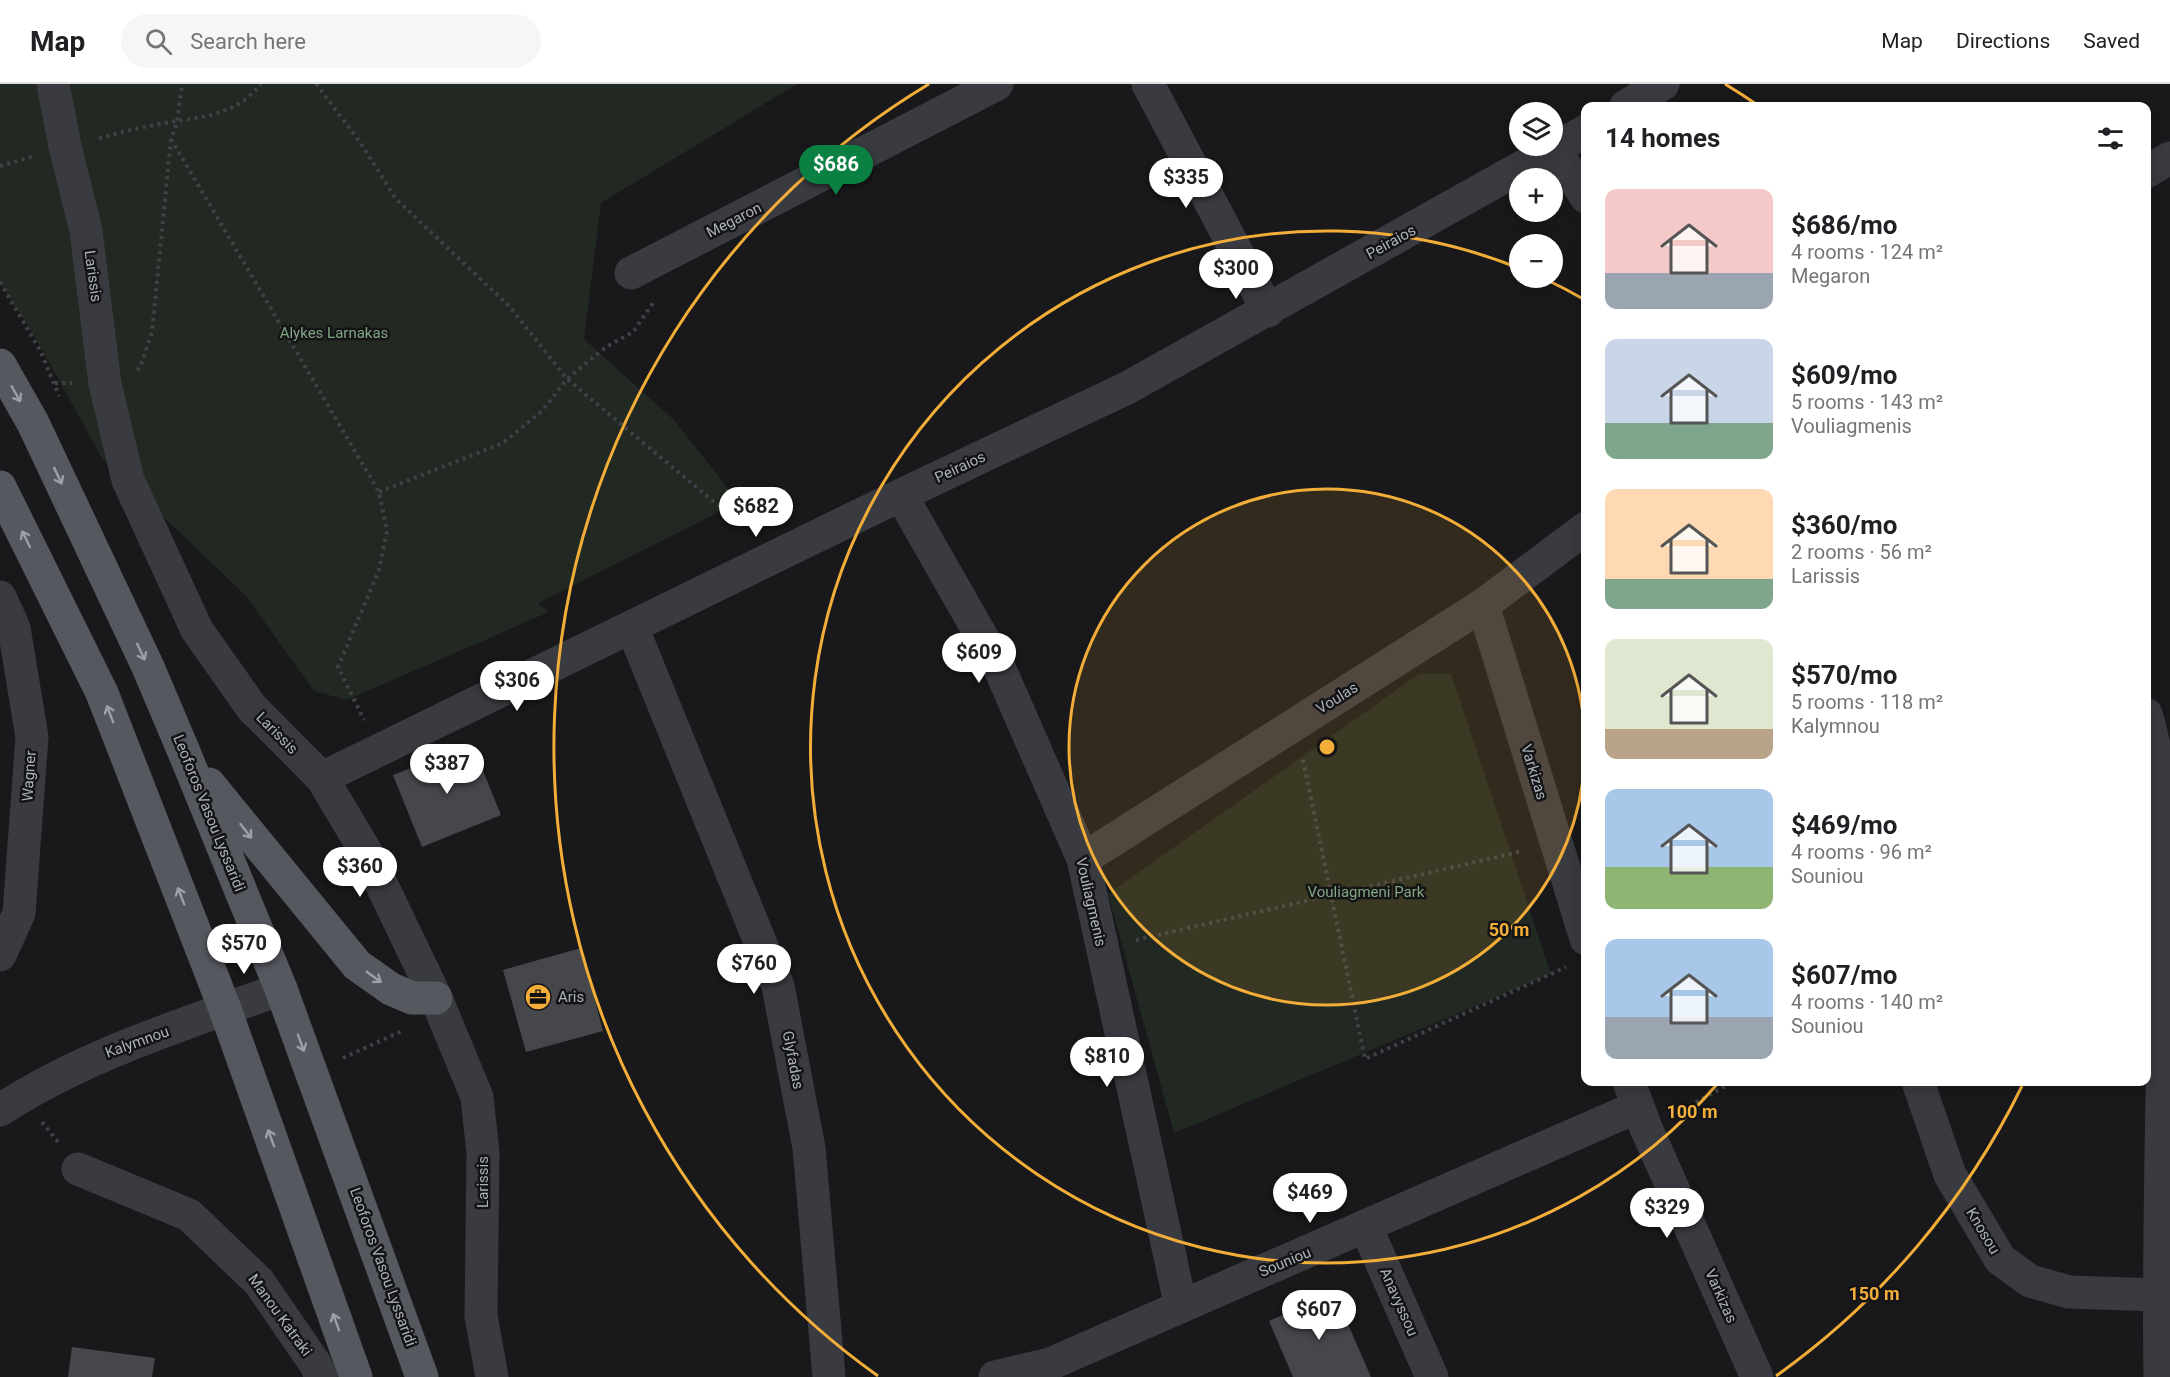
<!DOCTYPE html>
<html lang="en">
<head>
<meta charset="utf-8">
<style>
	body { margin:0; font-family:Roboto,sans-serif; background:#f6f6f6; color:#202124; height:100vh; display:flex; flex-direction:column; font-size:22px; white-space:nowrap }
	* { box-sizing:border-box; margin:0 }
	p { font-size:20px; color:#757577 }
	.icon { flex:none; width:33px; height:33px; fill:none; stroke:currentColor; stroke-width:2; stroke-linecap:round; stroke-linejoin:round }
	.map { position:relative; flex:1; overflow:hidden }
	.sheet { position:absolute; left:1581px; top:18px; width:570px; height:984px; display:flex; flex-direction:column; background:#fff; border-radius:12px; box-shadow:0 3px 15px #0003 }
	.sheet>* { flex:none }
	.controls { position:absolute; left:1509px; top:18px; display:grid; gap:12px }
	.controls a { display:grid; place-items:center; width:54px; height:54px; border-radius:50%; background:#fff; box-shadow:0 3px 15px #0003; font-size:30px }
	.price { position:absolute; translate:-50% -51px; padding:0 14px; border-radius:21px; background:#fff; color:#222; font-size:20px; line-height:39px; filter:drop-shadow(0 2px 3px #0008) }
	.price::after { content:''; position:absolute; left:50%; top:36px; width:18px; height:14px; margin-left:-9px; background:inherit; clip-path:polygon(0 0,100% 0,50% 100%) }
	.price.selected { background:#0b8043; color:#fff }
	ul { padding:0; list-style:none }
	li { display:flex; align-items:center; gap:18px; height:150px; padding:0 24px }
	li span { display:grid; place-items:center; flex:none; width:168px; height:120px; border-radius:12px; color:#555 }
	li>.icon { margin-inline-start:auto }
	span .icon { width:72px; height:72px; fill:#fffc; stroke-width:1 }
	li b { font-size:26px }
	h2 { display:flex; justify-content:space-between; align-items:center; height:72px; padding:0 24px; font-size:26px }
	header { display:flex; align-items:center; gap:36px; box-sizing:border-box; height:84px; padding:0 30px; background:#fff; border-bottom:2px solid #e0e0e0 }
	header strong { font-size:28px }
	nav { display:flex; gap:33px; margin-inline-start:auto; font-size:21px }
	.search { width:420px; height:54px; background:#f6f6f6; display:flex; align-items:center; gap:15px; box-sizing:border-box; padding:0 21px; border-radius:33px; color:#757577; font-size:22px }
	.map>svg:first-child { display:block }
	.green { fill:#212922 }
	.building { fill:#45474b }
	.lines { fill:none; stroke-linecap:round; stroke-linejoin:round }
	.path { stroke:#404247; stroke-width:4; stroke-dasharray:3 4.5; stroke-linecap:butt }
	.minor { stroke:#3a3b40; stroke-width:33 }
	.tertiary { stroke:#3a3b40; stroke-width:33 }
	.primary { stroke:#56585f; stroke-width:33 }
	.oneway { stroke:#9a9fa9 }
	.ring { fill:none; stroke:#f3ae39; stroke-width:3 }
	.labels { text-anchor:middle; dominant-baseline:central; stroke-width:5; stroke-linejoin:round; paint-order:stroke }
	.street-label { font-size:15px; fill:#abb1bb; stroke:#141416 }
	.park-label { font-size:15px; fill:#82a683; stroke:#141416 }
	.poi-label { font-size:15px; fill:#abb1bb; stroke:#141416; text-anchor:start }
	.centre { fill:#f3ae39; stroke:#141416; stroke-width:3 }
	.ring-label { font-size:18px; text-anchor:middle; font-weight:bold; fill:#f3ae39; stroke:#141416; stroke-width:5; stroke-linejoin:round; paint-order:stroke }
</style>
</head>
<body>
<header>
<strong>Map</strong>
<div class="search"><svg class="icon" aria-label="search" viewBox="0 0 24 24"><circle cx="10" cy="10" r="6"/><path d="M15 15l6 6"/></svg>Search here</div>
<nav><a>Map</a><a>Directions</a><a>Saved</a></nav>
</header>
<div class="map">
<svg width="2170" height="1293" viewBox="0 0 2170 1293">
	<rect width="100%" height="100%" fill="#19191b"/>
	<g class="green">
		<polygon points="0,0 797,0 601,119 584,255 674,336 739,418 538,519 549,528 347,616 314,607 246,512 102,374 34,251 0,200"/>
		<polygon points="1419,590 1451,590 1551,890 1174,1049 1108,810"/>
	</g>
	<g class="building">
		<polygon points="472,660 501,731 422,763 393,691"/>
		<polygon points="581,864 603,947 526,968 503,886"/>
		<polygon points="1334,1208 1371,1293 1293,1293 1269,1237"/>
		<polygon points="72,1263 155,1274 152,1293 68,1293"/>
	</g>
	<g class="lines">
		<g class="path">
			<polyline points="316,0 360,58 396,115 510,223 567,295 738,438"/>
			<path d="M99,54C117,50 136,44 154,41C194,33 233,35 261,0"/>
			<polyline points="171,55 379,408 387,447 379,486 338,583 364,636"/>
			<polyline points="0,82 34,72"/>
			<polyline points="0,198 41,268 59,312"/>
			<polyline points="137,286 140,284 152,248 171,55 177,39 182,0"/>
			<polyline points="55,299 72,299"/>
			<polyline points="379,408 503,359 542,327 567,295 606,263 633,248 655,216"/>
			<polyline points="1303,676 1365,975 1566,883"/>
			<polyline points="1136,856 1523,767"/>
			<polyline points="343,974 402,947"/>
			<polyline points="1676,1029 1733,998"/>
			<polyline points="42,1038 58,1058"/>
		</g>
		<g class="minor">
			<polyline points="53,0 65,62 86,147 105,300 128,396 197,546 252,624 322,694 366,768 436,914 477,1013 483,1069 481,1232 492,1293"/>
			<polyline points="1148,0 1268,227"/>
			<polyline points="1626,22 1663,0"/>
			<polyline points="1555,66 1586,113"/>
			<polyline points="2146,88 2170,74"/>
			<polyline points="631,189 997,0"/>
			<polyline points="901,411 999,583 1083,775 1181,1223"/>
			<polyline points="0,513 14,544 32,653 19,829 0,871"/>
			<polyline points="1483,521 1586,855"/>
			<polyline points="632,543 778,902 809,1064 829,1293"/>
			<path d="M2146,630C2170,707 2166,818 2164,901C2162,1032 2158,1162 2160,1293"/>
			<polyline points="322,694 901,411 1127,304 1586,47"/>
			<polyline points="1083,775 1483,521 1586,444"/>
			<polyline points="1629,998 1646,1044 1757,1293"/>
			<polyline points="1918,998 1950,1091 2000,1175 2030,1197 2069,1208 2159,1211"/>
			<polyline points="78,1085 189,1131 259,1198 316,1281 321,1293"/>
			<polyline points="1366,1143 1432,1293"/>
			<polyline points="995,1293 1050,1280 1637,1023"/>
		</g>
		<path class="tertiary" d="M0,1026C86,970 185,940 281,905"/>
		<g class="primary">
			<polyline points="0,281 33,339 148,583 184,668 281,905 422,1293"/>
			<polyline points="0,403 102,609 225,925 356,1293"/>
			<polyline points="209,700 357,881 391,905 412,914 436,914"/>
		</g>
	</g>
	<defs><path id="oneway-shaft" d="M-6 0H5M1.5-3L5.5 0L1.5 3" fill="none" stroke-width="1.6" stroke-linecap="round" stroke-linejoin="round" transform="scale(1.5)"/></defs>
	<g class="oneway">
		<use href="#oneway-shaft" transform="translate(16 310) rotate(60)"/>
		<use href="#oneway-shaft" transform="translate(58 392) rotate(65)"/>
		<use href="#oneway-shaft" transform="translate(26 455) rotate(-116)"/>
		<use href="#oneway-shaft" transform="translate(141 568) rotate(65)"/>
		<use href="#oneway-shaft" transform="translate(110 630) rotate(-111)"/>
		<use href="#oneway-shaft" transform="translate(246 747) rotate(52)"/>
		<use href="#oneway-shaft" transform="translate(181 812) rotate(-111)"/>
		<use href="#oneway-shaft" transform="translate(374 893) rotate(36)"/>
		<use href="#oneway-shaft" transform="translate(301 959) rotate(70)"/>
		<use href="#oneway-shaft" transform="translate(271 1054) rotate(-110)"/>
		<use href="#oneway-shaft" transform="translate(336 1238) rotate(-110)"/>
	</g>
	<circle cx="1327" cy="663" r="258" fill="#f3ae39" fill-opacity=".12"/>
	<g class="ring">
		<circle cx="1327" cy="663" r="258"/>
		<path d="M1719 998A516 516 0 1 1 1516 183M1545 195A516 516 0 0 1 1585 216"/>
		<path d="M2022 1002A773 773 0 0 1 1776 1292M878 1292A773 773 0 0 1 929 0M1725 0A773 773 0 0 1 1759 22"/>
	</g>
	<defs>
		<symbol id="office-disc" viewBox="-11 -11 22 22"><circle r="9.5" fill="#f3ae39" stroke="#141416"/><path d="M-6-3h4V-5.5h4V-3h4V5H-6ZM-1-4.5V-3h2v-1.5ZM-6 0V1H6V0Z" fill="#111"/></symbol>
	</defs>
	<g fill-rule="evenodd">
		<use href="#office-disc" x="523" y="898" width="30" height="30"/>
	</g>
	<g class="labels">
		<g class="street-label">
			<text transform="translate(734 136) rotate(-27)">Megaron</text>
			<text transform="translate(1391 158) rotate(-29)">Peiraios</text>
			<text transform="translate(93 192) rotate(82)">Larissis</text>
			<text transform="translate(960 383) rotate(-25)">Peiraios</text>
			<text transform="translate(1337 614) rotate(-32)">Voulas</text>
			<text transform="translate(277 649) rotate(45)">Larissis</text>
			<text transform="translate(1534 688) rotate(73)">Varkizas</text>
			<text transform="translate(29 692) rotate(-86)">Wagner</text>
			<text transform="translate(209 729) rotate(68)">Leoforos Vasou Lyssaridi</text>
			<text transform="translate(1091 818) rotate(77)">Vouliagmenis</text>
			<text transform="translate(137 958) rotate(-20)">Kalymnou</text>
			<text transform="translate(793 976) rotate(79)">Glyfadas</text>
			<text transform="translate(483 1098) rotate(-90)">Larissis</text>
			<text transform="translate(1983 1147) rotate(59)">Knosou</text>
			<text transform="translate(1285 1178) rotate(-23)">Souniou</text>
			<text transform="translate(383 1183) rotate(70)">Leoforos Vasou Lyssaridi</text>
			<text transform="translate(1721 1212) rotate(66)">Varkizas</text>
			<text transform="translate(1399 1218) rotate(66)">Anavyssou</text>
			<text transform="translate(280 1231) rotate(54)">Manou Katraki</text>
		</g>
		<g class="park-label">
			<text x="334" y="249">Alykes Larnakas</text>
			<text x="1366" y="808">Vouliagmeni Park</text>
		</g>
		<g class="poi-label">
			<text x="558" y="913">Aris</text>
		</g>
	</g>
	<circle cx="1327" cy="663" r="9" class="centre"/>
	<g class="ring-label">
		<text x="1509" y="852">50 m</text>
		<text x="1692" y="1034">100 m</text>
		<text x="1874" y="1216">150 m</text>
	</g>
</svg>
<div class="controls">
<a><svg class="icon" aria-label="layers" viewBox="0 0 24 24"><path d="M12 4l9 5-9 5-9-5zM3 14l9 5 9-5"/></svg></a>
<a>+</a>
<a>−</a>
</div>
<b class="price selected" style="left:836px;top:112px">$686</b>
<b class="price" style="left:1186px;top:125px">$335</b>
<b class="price" style="left:1236px;top:216px">$300</b>
<b class="price" style="left:756px;top:454px">$682</b>
<b class="price" style="left:979px;top:600px">$609</b>
<b class="price" style="left:517px;top:628px">$306</b>
<b class="price" style="left:447px;top:711px">$387</b>
<b class="price" style="left:360px;top:814px">$360</b>
<b class="price" style="left:244px;top:891px">$570</b>
<b class="price" style="left:754px;top:911px">$760</b>
<b class="price" style="left:1107px;top:1004px">$810</b>
<b class="price" style="left:1310px;top:1140px">$469</b>
<b class="price" style="left:1667px;top:1155px">$329</b>
<b class="price" style="left:1319px;top:1257px">$607</b>
<section class="sheet">
<h2>14 homes<svg class="icon" aria-label="filters" viewBox="0 0 24 24"><path d="M4 7h16M4 17h16"/><circle cx="9" cy="7" r="2"/><circle cx="15" cy="17" r="2"/></svg></h2>
<ul>
<li><span style="background:linear-gradient(#f6c9c9 70%,#9aa5b1 0)"><svg class="icon" aria-label="home" viewBox="0 0 24 24"><path d="M3 11l9-7 9 7M6 9v11h12V9"/></svg></span><div><b>$686/mo</b><p>4 rooms · 124 m²</p><p>Megaron</p></div></li>
<li><span style="background:linear-gradient(#c9d6e8 70%,#7fa58c 0)"><svg class="icon" aria-label="home" viewBox="0 0 24 24"><path d="M3 11l9-7 9 7M6 9v11h12V9"/></svg></span><div><b>$609/mo</b><p>5 rooms · 143 m²</p><p>Vouliagmenis</p></div></li>
<li><span style="background:linear-gradient(#ffd9b3 75%,#7fa58c 0)"><svg class="icon" aria-label="home" viewBox="0 0 24 24"><path d="M3 11l9-7 9 7M6 9v11h12V9"/></svg></span><div><b>$360/mo</b><p>2 rooms · 56 m²</p><p>Larissis</p></div></li>
<li><span style="background:linear-gradient(#dfe7d0 75%,#b9a48a 0)"><svg class="icon" aria-label="home" viewBox="0 0 24 24"><path d="M3 11l9-7 9 7M6 9v11h12V9"/></svg></span><div><b>$570/mo</b><p>5 rooms · 118 m²</p><p>Kalymnou</p></div></li>
<li><span style="background:linear-gradient(#a9c7e8 65%,#8fb573 0)"><svg class="icon" aria-label="home" viewBox="0 0 24 24"><path d="M3 11l9-7 9 7M6 9v11h12V9"/></svg></span><div><b>$469/mo</b><p>4 rooms · 96 m²</p><p>Souniou</p></div></li>
<li><span style="background:linear-gradient(#a9c7e8 65%,#9aa5b1 0)"><svg class="icon" aria-label="home" viewBox="0 0 24 24"><path d="M3 11l9-7 9 7M6 9v11h12V9"/></svg></span><div><b>$607/mo</b><p>4 rooms · 140 m²</p><p>Souniou</p></div></li>
</ul>
</section>
</div>
</body>
</html>
